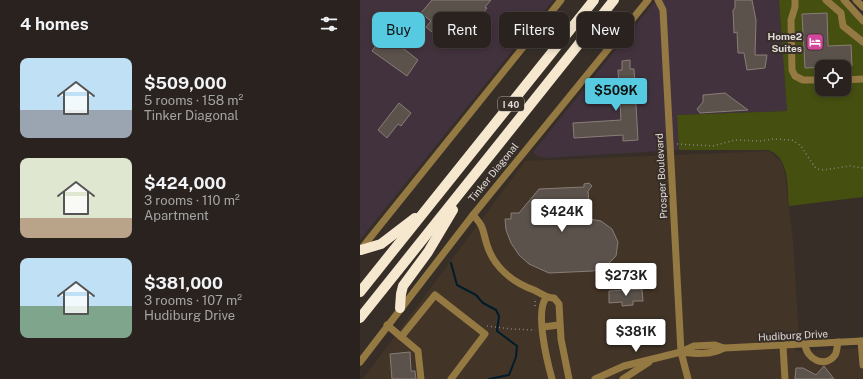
<!DOCTYPE html>
<html lang="en">
<head>
<meta charset="utf-8">
<style>
	body { margin:0; font-family:"Public Sans",sans-serif; background:#352f2b; color:#f1f3f6; height:100vh; display:flex; flex-direction:column; font-size:15px; white-space:nowrap }
	* { box-sizing:border-box; margin:0 }
	p { font-size:13px; color:#a5a4a4 }
	.icon { flex:none; width:22px; height:22px; fill:none; stroke:currentColor; stroke-width:2; stroke-linecap:round; stroke-linejoin:round }
	.map { position:relative; flex:1; overflow:hidden }
	.panel { display:flex; flex-direction:column; background:#29221e; width:360px }
	.panel>* { flex:none }
	.banner { position:absolute; left:12px; top:12px; width:380px; height:36px; display:flex; gap:8px }
	.fabs { position:absolute; left:455px; top:60px; display:grid; gap:8px }
	.fabs a { display:grid; place-items:center; width:36px; height:36px; border-radius:8px; background:#29221e; box-shadow:0 2px 6px #0003,0 0 0 1px #453f3c; font-size:20px }
	.price { position:absolute; translate:-50% -34px; padding:0 9px; border-radius:4px; background:#fff; color:#222; font-size:13px; line-height:26px; filter:drop-shadow(0 1px 2px #0008) }
	.price::after { content:''; position:absolute; left:50%; top:24px; width:12px; height:9px; margin-left:-6px; background:inherit; clip-path:polygon(0 0,100% 0,50% 100%) }
	.price.on { background:#55cae0; color:#111 }
	ul { padding:0; list-style:none }
	li { display:flex; align-items:center; gap:12px; height:100px; padding:0 20px }
	li span { display:grid; place-items:center; flex:none; width:112px; height:80px; border-radius:8px; color:#555 }
	li>.icon { margin-inline-start:auto }
	span .icon { width:48px; height:48px; fill:#fffc; stroke-width:1 }
	li b { font-size:17px }
	h2 { display:flex; justify-content:space-between; align-items:center; height:48px; padding:0 20px; font-size:17px }
	.pill { padding:0 14px; border-radius:8px; background:#29221e; box-shadow:0 2px 6px #0003,0 0 0 1px #453f3c; font-size:14px; line-height:36px }
	.pill.on { background:#55cae0; color:#111 }
	main { display:flex; flex:1; min-height:0 }
	.map>svg:first-child { display:block }
	.commercial { fill:#42323d }
	.education { fill:#423427 }
	.green { fill:#454f10; fill-rule:evenodd }
	.lines { fill:none; stroke-linecap:round; stroke-linejoin:round }
	.stream { stroke:#001c2b; stroke-width:2 }
	.building { fill:#5c524c; stroke:#897e77 }
	.path { stroke:#8c847f; stroke-width:1.5; stroke-dasharray:1 3; stroke-linecap:butt }
	.minor { stroke:#957942; stroke-width:7 }
	.highway { stroke:#f5e8cf; stroke-width:10 }
	.labels { text-anchor:middle; dominant-baseline:central; stroke-width:4; stroke-linejoin:round; paint-order:stroke }
	.shield { fill:#372e28; stroke:#aea6a2; stroke-width:1 }
	.shield-label { font-size:9px; font-weight:bold; fill:#e1dad7 }
	.poi-label { font-size:10px; font-weight:bold; fill:#e1dad7; stroke:#372e28; text-anchor:end }
	.street-label { font-size:10px; fill:#e1dad7; stroke:#372e28 }
</style>
</head>
<body>
<main>
<section class="panel">
<h2>4 homes<svg class="icon" aria-label="filters" viewBox="0 0 24 24"><path d="M4 7h16M4 17h16"/><circle cx="9" cy="7" r="2"/><circle cx="15" cy="17" r="2"/></svg></h2>
<ul>
<li><span style="background:linear-gradient(#bfe0f5 65%,#9aa5b1 0)"><svg class="icon" aria-label="home" viewBox="0 0 24 24"><path d="M3 11l9-7 9 7M6 9v11h12V9"/></svg></span><div><b>$509,000</b><p>5 rooms · 158 m²</p><p>Tinker Diagonal</p></div></li>
<li><span style="background:linear-gradient(#dfe7d0 75%,#b9a48a 0)"><svg class="icon" aria-label="home" viewBox="0 0 24 24"><path d="M3 11l9-7 9 7M6 9v11h12V9"/></svg></span><div><b>$424,000</b><p>3 rooms · 110 m²</p><p>Apartment</p></div></li>
<li><span style="background:linear-gradient(#bfe0f5 60%,#7fa58c 0)"><svg class="icon" aria-label="home" viewBox="0 0 24 24"><path d="M3 11l9-7 9 7M6 9v11h12V9"/></svg></span><div><b>$381,000</b><p>3 rooms · 107 m²</p><p>Hudiburg Drive</p></div></li>
</ul>
</section>
<div class="map">
<svg width="503" height="379" viewBox="0 0 503 379">
	<rect width="100%" height="100%" fill="#372e28"/>
	<g class="commercial">
		<polygon points="0,0 193,0 0,240"/>
		<polygon points="296,0 419,0 427,111 317,115 319,150 184,158 176,155 173,152"/>
	</g>
	<polygon class="education" points="409,151 422,162 425,176 433,241 439,337 435,351 503,348 503,379 3,379 165,161"/>
	<path class="green" d="M419,0H482L503,23V197L429,206C427,186 430,159 409,150H319L317,115L427,111ZM462,67H484V89H462Z"/>
	<g class="lines">
		<polyline class="stream" points="91,263 97,285 116,295 123,303 136,310 139,316 137,331 157,346 156,357 149,375 129,379"/>
	</g>
	<g class="building">
		<polygon points="72,0 131,0 125,7 127,8 96,47 81,35 79,38 66,27 71,21 61,13"/>
		<polygon points="375,0 392,0 396,20 395,55 407,55 405,68 387,70 384,53 378,53 377,32 374,33 373,10 375,8"/>
		<polygon points="467,13 468,46 491,45 492,66 445,68 442,14"/>
		<polygon points="25,34 58,60 47,76 12,51"/>
		<polygon points="270,60 270,69 274,69 278,140 263,141 263,135 214,138 213,123 261,120 258,70 262,70 262,61"/>
		<polygon points="365,93 388,110 340,113 337,109 343,102 343,95"/>
		<polygon points="39,103 51,113 41,126 38,124 27,138 18,130"/>
		<polygon points="229,183 232,186 228,191 230,219 241,221 252,229 258,242 256,256 244,268 233,271 189,273 169,264 159,255 151,243 146,230 145,219 151,219 151,213 159,213 179,189 224,187 224,184"/>
		<polygon points="282,289 283,301 273,301 273,305 262,306 262,302 249,303 249,291"/>
		<polygon points="50,352 51,371 55,371 56,379 32,379 30,354"/>
		<polygon points="464,366 474,379 435,379 436,368 443,368 456,375"/>
	</g>
	<g class="lines">
		<g class="path">
			<polyline points="317,144 353,146 375,140 401,141 413,139 432,140 441,146 454,166 457,169 463,170 490,166 503,168"/>
			<polyline points="175,306 175,298"/>
			<polyline points="127,326 151,329 175,330"/>
		</g>
		<g class="minor">
			<polyline points="298,0 303,10 321,352 328,379"/>
			<polyline points="435,0 435,7 431,20 432,70 435,76 443,80 462,80"/>
			<polyline points="466,0 481,13 483,26 503,42"/>
			<polyline points="484,0 503,21"/>
			<polyline points="496,0 503,7"/>
			<polyline points="484,80 503,79"/>
			<path d="M113,215C125,228 122,229 127,245C134,267 152,282 174,290C181,293 185,298 194,298L199,304L201,339L209,379"/>
			<polyline points="1,249 201,0"/>
			<path d="M186,298C175,312 187,361 192,379"/>
			<polyline points="27,325 58,351 61,379"/>
			<polyline points="183,327 199,325"/>
			<polyline points="41,337 75,295 125,334 91,379"/>
			<polyline points="501,341 503,365"/>
			<path d="M445,344C446,359 465,369 475,355C477,352 477,346 478,342"/>
			<polyline points="423,346 425,379"/>
			<path d="M321,352C336,354 350,355 364,348L503,341"/>
			<polyline points="0,362 113,215 288,0"/>
			<polyline points="235,379 264,366 321,352 334,346 355,345 364,348"/>
			<polyline points="263,379 289,362"/>
		</g>
		<g class="highway">
			<polyline points="1,250 21,244 55,218"/>
			<polyline points="0,292 234,0"/>
			<polyline points="40,308 41,294 43,286 68,252 93,210"/>
			<polyline points="0,318 254,0"/>
		</g>
	</g>
	<defs>
		<symbol id="hotel-square" viewBox="-11 -11 22 22"><rect x="-9" y="-9" width="18" height="18" rx="4" fill="#d1479c" stroke="#372e28"/><path d="M-6-4.5h1.5V1H6V5H4.5V3h-9V5H-6ZM-4 0a1.8 1.8 0 1 1 3.6 0ZM.5 0V-2.5h3Q6-2.5 6 0Z" fill="#fff"/></symbol>
	</defs>
	<g fill-rule="evenodd">
		<use href="#hotel-square" x="445" y="32" width="20" height="20"/>
	</g>
	<g class="labels">
		<rect class="shield" x="138" y="97" width="26" height="14" rx="3"/>
		<g class="shield-label">
			<text x="151" y="104">I 40</text>
		</g>
		<g class="poi-label">
			<text x="442" y="36">Home2<tspan x="442" dy="12">Suites</tspan></text>
		</g>
		<g class="street-label">
			<text transform="translate(133 172) rotate(-51)">Tinker Diagonal</text>
			<text transform="translate(301 176) rotate(-93)">Prosper Boulevard</text>
			<text transform="translate(433 335) rotate(-3)">Hudiburg Drive</text>
		</g>
	</g>
</svg>
<div class="fabs">
<a><svg class="icon" aria-label="locate" viewBox="0 0 24 24"><circle cx="12" cy="12" r="6"/><path d="M12 2v4M12 18v4M2 12h4M18 12h4"/></svg></a>
</div>
<b class="price on" style="left:256px;top:112px">$509K</b>
<b class="price" style="left:202px;top:233px">$424K</b>
<b class="price" style="left:266px;top:297px">$273K</b>
<b class="price" style="left:276px;top:353px">$381K</b>
<div class="banner">
<a class="pill on">Buy</a>
<a class="pill">Rent</a>
<a class="pill">Filters</a>
<a class="pill">New</a>
</div>
</div>
</main>
</body>
</html>
